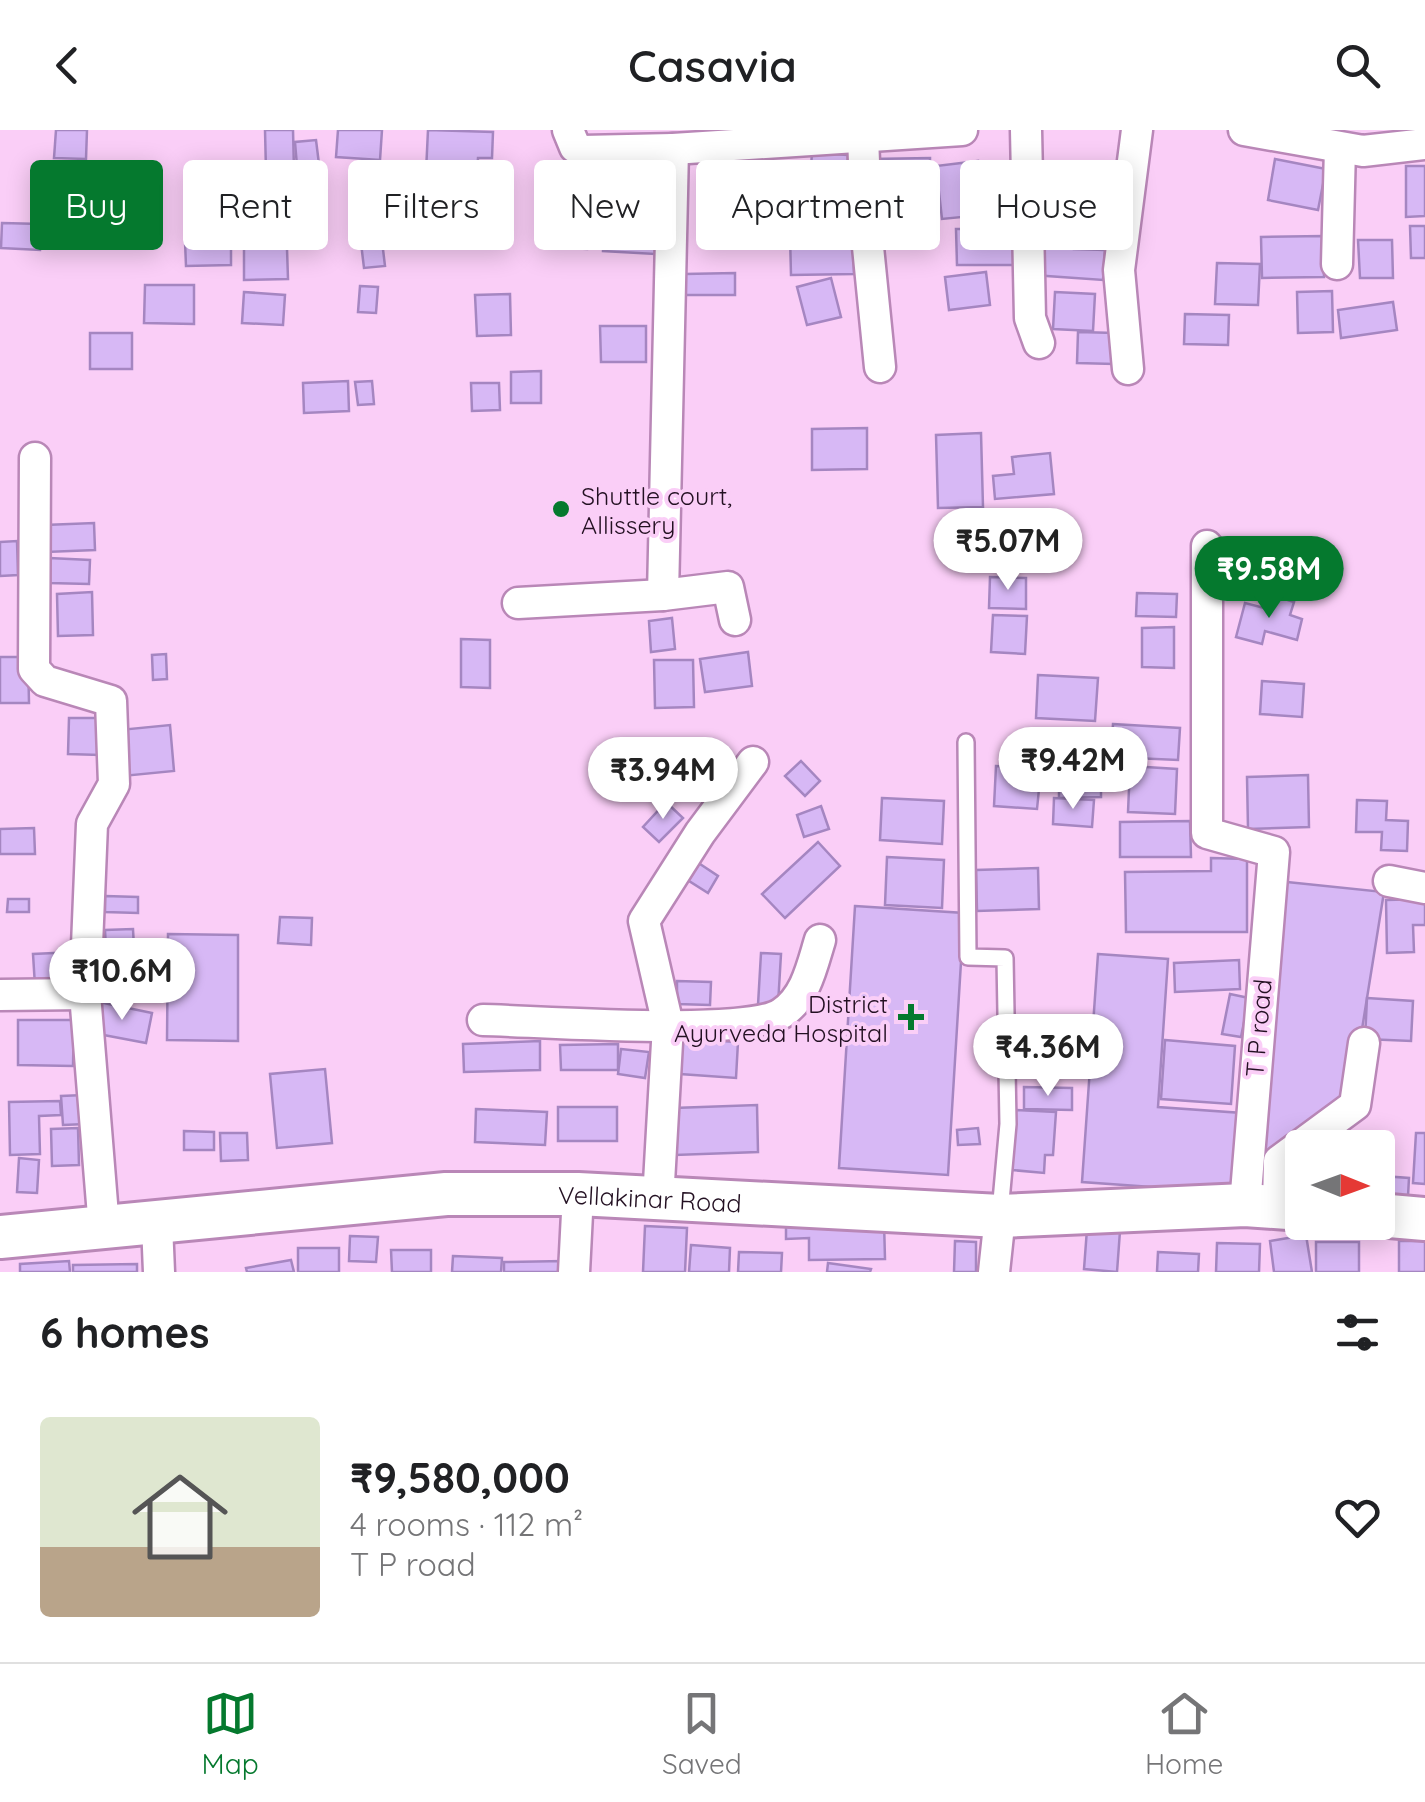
<!DOCTYPE html>
<html lang="en">
<head>
<meta charset="utf-8">
<style>
	body { margin:0; font-family:Quicksand,sans-serif; background:#f6f6f6; color:#202124; height:100vh; display:flex; flex-direction:column; font-size:38px; white-space:nowrap }
	* { box-sizing:border-box; margin:0 }
	p { font-size:32px; color:#757577 }
	.icon { flex:none; width:55px; height:55px; fill:none; stroke:currentColor; stroke-width:2; stroke-linecap:round; stroke-linejoin:round }
	.map { position:relative; height:1142px; overflow:hidden }
	.details { display:flex; flex-direction:column; background:#fff; flex:1 }
	.details>* { flex:none }
	.guide { position:absolute; left:30px; top:30px; width:1365px; height:90px; display:flex; gap:20px }
	.needle { width:65px; rotate:91deg }
	.tools { position:absolute; left:1285px; top:1000px; display:grid; gap:20px }
	.tools a { display:grid; place-items:center; width:110px; height:110px; border-radius:10px; background:#fff; box-shadow:0 5px 25px #0003; font-size:50px }
	.price { position:absolute; translate:-50% -85px; padding:0 22px; border-radius:35px; background:#fff; color:#222; font-size:32px; line-height:65px; filter:drop-shadow(0 2px 5px #0008) }
	.price::after { content:''; position:absolute; left:50%; top:60px; width:30px; height:22px; margin-left:-15px; background:inherit; clip-path:polygon(0 0,100% 0,50% 100%) }
	.price.on { background:#05792e; color:#fff }
	ul { padding:0; list-style:none }
	li { display:flex; align-items:center; gap:30px; height:250px; padding:0 40px }
	li+li { border-top:2px solid #e0e0e0 }
	li span { display:grid; place-items:center; flex:none; width:280px; height:200px; border-radius:10px; color:#555 }
	li>.icon { margin-inline-start:auto }
	span .icon { width:120px; height:120px; fill:#fffc; stroke-width:1 }
	li b { font-size:42px }
	h2 { display:flex; justify-content:space-between; align-items:center; height:120px; padding:0 40px; font-size:42px }
	.chip { padding:0 35px; border-radius:10px; background:#fff; box-shadow:0 5px 25px #0003; font-size:35px; line-height:90px }
	.chip.on { background:#05792e; color:#fff }
	header { display:flex; justify-content:space-between; align-items:center; height:130px; padding:0 40px; background:#fff; font-size:45px; font-weight:600 }
	.menu { display:flex; justify-content:space-around; align-items:center; height:140px; border-top:2px solid #e0e0e0; background:#fff; font-size:28px; color:#757577 }
	.menu a { display:grid; justify-items:center; gap:5px }
	.menu .on { color:#05792e }
	.map>svg:first-child { display:block }
	.building { fill:#d7b8f5; stroke:#a586c1; stroke-width:2.5 }
	.lines { fill:none; stroke-linecap:round; stroke-linejoin:round }
	.lane-casing { stroke:#b987b7; stroke-width:20 }
	.street-casing { stroke:#b987b7; stroke-width:35 }
	.secondary-casing { stroke:#b987b7; stroke-width:48 }
	.lane { stroke:#fff; stroke-width:15 }
	.street { stroke:#fff; stroke-width:30 }
	.secondary { stroke:#fff; stroke-width:42 }
	.poi-dot { fill:#05792e; stroke:#facef7; stroke-width:4 }
	.labels { text-anchor:middle; dominant-baseline:central; stroke-width:8; stroke-linejoin:round; paint-order:stroke }
	.poi-label { font-size:25px; fill:#231022; stroke:#facef7; text-anchor:start }
	.street-label { font-size:25px; fill:#231022; stroke:#facef7 }
</style>
</head>
<body>
<header><svg class="icon" aria-label="back" viewBox="0 0 24 24"><path d="M15 5l-7 7 7 7"/></svg>Casavia<svg class="icon" aria-label="search" viewBox="0 0 24 24"><circle cx="10" cy="10" r="6"/><path d="M15 15l6 6"/></svg></header>
<div class="map">
<svg width="1425" height="1142" viewBox="0 0 1425 1142">
	<rect width="100%" height="100%" fill="#facef7"/>
	<g class="building">
		<polygon points="56,0 87,0 86,29 54,28"/>
		<polygon points="265,0 293,0 294,40 266,41"/>
		<polygon points="338,0 382,0 380,30 336,27"/>
		<polygon points="428,0 493,2 492,28 478,28 477,44 426,42"/>
		<polygon points="316,10 319,34 297,36 295,12"/>
		<polygon points="812,23 848,25 847,52 810,50"/>
		<polygon points="930,28 930,66 873,66 872,29"/>
		<polygon points="1275,29 1326,39 1318,80 1268,70"/>
		<polygon points="978,31 983,85 942,89 936,36"/>
		<polygon points="1406,36 1425,36 1425,86 1406,87"/>
		<polygon points="259,44 260,58 285,58 288,149 244,150 244,45"/>
		<polygon points="793,56 794,103 733,104 732,57"/>
		<polygon points="543,59 590,61 587,119 567,118 568,103 542,102"/>
		<polygon points="605,66 658,69 655,124 603,121"/>
		<polygon points="80,71 113,71 114,112 80,112"/>
		<rect x="887" y="73" width="35" height="22"/>
		<polygon points="474,80 479,110 458,114 453,83"/>
		<polygon points="2,93 41,94 40,120 1,118"/>
		<polygon points="1410,96 1425,96 1425,128 1411,128"/>
		<polygon points="956,99 1020,99 1020,135 957,135"/>
		<polygon points="853,103 854,144 791,145 790,105"/>
		<polygon points="1035,104 1075,106 1074,119 1105,120 1103,150 1033,145"/>
		<polygon points="1323,106 1324,147 1262,148 1261,107"/>
		<polygon points="231,109 231,135 186,136 185,111"/>
		<polygon points="1358,110 1392,110 1393,148 1360,148"/>
		<polygon points="382,111 385,136 364,138 361,113"/>
		<polygon points="1217,133 1260,134 1258,175 1215,174"/>
		<polygon points="986,142 990,175 949,180 945,147"/>
		<polygon points="735,143 735,165 685,165 685,144"/>
		<polygon points="831,148 841,187 807,195 797,157"/>
		<polygon points="145,155 194,155 194,194 144,193"/>
		<polygon points="360,156 378,157 376,183 358,182"/>
		<polygon points="1332,161 1333,202 1298,203 1297,162"/>
		<polygon points="244,162 285,165 283,195 242,193"/>
		<polygon points="1055,162 1095,164 1093,201 1053,199"/>
		<polygon points="510,164 511,205 477,206 475,165"/>
		<polygon points="1393,172 1397,200 1341,208 1338,180"/>
		<polygon points="1185,184 1229,185 1228,215 1184,214"/>
		<polygon points="600,196 646,196 646,232 601,232"/>
		<polygon points="1078,202 1115,203 1114,234 1077,233"/>
		<rect x="90" y="203" width="42" height="36"/>
		<polygon points="541,241 541,273 511,273 511,242"/>
		<polygon points="348,251 349,281 304,283 303,253"/>
		<polygon points="372,251 374,274 358,275 355,252"/>
		<polygon points="471,253 499,253 500,280 472,281"/>
		<polygon points="867,298 867,339 812,340 812,299"/>
		<polygon points="981,303 983,377 938,378 936,305"/>
		<polygon points="1050,323 1054,364 995,369 993,346 1014,344 1012,327"/>
		<polygon points="94,393 95,420 46,422 45,395"/>
		<polygon points="17,411 18,445 0,446 0,412"/>
		<polygon points="49,428 90,430 89,454 49,453"/>
		<polygon points="990,447 1026,448 1026,479 989,478"/>
		<polygon points="92,462 93,505 58,506 57,464"/>
		<polygon points="1137,463 1177,464 1176,487 1136,486"/>
		<polygon points="1272,465 1294,472 1290,485 1302,489 1297,510 1265,501 1262,514 1236,507 1245,473 1268,479"/>
		<polygon points="993,485 1027,486 1025,524 991,522"/>
		<polygon points="672,488 675,519 651,522 649,491"/>
		<polygon points="1174,497 1174,538 1142,537 1142,498"/>
		<polygon points="461,509 490,510 490,558 461,557"/>
		<polygon points="748,522 752,556 705,562 700,529"/>
		<polygon points="166,524 167,549 153,550 152,525"/>
		<polygon points="0,527 28,527 29,573 0,573"/>
		<polygon points="654,530 693,530 694,577 655,578"/>
		<polygon points="1038,545 1098,548 1095,591 1036,588"/>
		<polygon points="1262,551 1304,554 1302,587 1260,584"/>
		<polygon points="69,588 100,588 100,625 68,624"/>
		<polygon points="1113,594 1180,598 1178,630 1111,627"/>
		<polygon points="170,595 174,641 123,646 119,600"/>
		<polygon points="1043,609 1101,609 1101,667 1059,668 1059,643 1044,643"/>
		<polygon points="801,631 820,651 805,666 785,646"/>
		<polygon points="996,636 1041,639 1037,679 994,676"/>
		<polygon points="1130,636 1177,639 1175,684 1128,682"/>
		<polygon points="1308,645 1309,697 1248,699 1247,647"/>
		<polygon points="882,668 944,671 942,714 880,710"/>
		<polygon points="1054,668 1094,670 1092,697 1053,694"/>
		<polygon points="1357,670 1387,671 1386,690 1408,691 1407,721 1381,720 1382,702 1356,702"/>
		<polygon points="666,672 683,688 659,712 643,697"/>
		<polygon points="821,676 829,699 804,707 797,685"/>
		<polygon points="1190,691 1191,727 1120,727 1120,692"/>
		<polygon points="34,698 35,724 0,724 0,699"/>
		<polygon points="818,712 840,736 785,788 762,764"/>
		<polygon points="887,727 944,730 942,778 885,775"/>
		<polygon points="1211,728 1247,729 1247,802 1126,802 1125,742 1211,741"/>
		<polygon points="697,732 718,746 708,763 686,749"/>
		<polygon points="1038,738 1039,779 977,781 976,740"/>
		<polygon points="1287,752 1384,762 1350,974 1276,1029 1276,1064 1258,1062"/>
		<polygon points="105,766 138,767 138,783 105,782"/>
		<polygon points="8,769 29,769 29,782 7,782"/>
		<polygon points="1425,769 1425,795 1413,795 1414,822 1387,823 1386,770"/>
		<polygon points="855,776 964,783 948,1045 839,1038"/>
		<polygon points="280,787 312,788 311,815 278,813"/>
		<polygon points="133,799 135,837 107,839 105,800"/>
		<polygon points="168,804 238,805 238,911 167,910"/>
		<polygon points="75,822 77,854 35,856 33,824"/>
		<polygon points="761,823 781,824 778,875 758,875"/>
		<polygon points="1098,824 1168,829 1158,977 1242,983 1236,1063 1082,1052"/>
		<polygon points="1239,830 1240,859 1175,862 1174,833"/>
		<polygon points="98,848 123,851 120,871 96,868"/>
		<polygon points="677,851 711,852 710,875 677,874"/>
		<polygon points="1230,864 1249,868 1241,907 1222,904"/>
		<polygon points="1367,868 1413,871 1411,911 1365,909"/>
		<polygon points="99,872 152,883 146,913 93,903"/>
		<polygon points="18,890 74,890 73,936 18,935"/>
		<polygon points="1017,898 1088,902 1086,933 1016,929"/>
		<polygon points="668,908 738,912 736,948 666,943"/>
		<polygon points="1165,910 1235,916 1231,974 1161,969"/>
		<polygon points="540,911 540,940 464,942 463,914"/>
		<polygon points="618,914 618,940 561,940 560,915"/>
		<polygon points="621,919 649,922 645,948 618,944"/>
		<polygon points="325,939 332,1013 277,1018 270,944"/>
		<polygon points="1024,957 1072,958 1072,980 1024,979"/>
		<polygon points="84,965 86,994 63,995 61,966"/>
		<polygon points="60,971 61,985 39,986 40,1024 10,1025 9,972"/>
		<polygon points="757,975 758,1022 675,1025 674,978"/>
		<rect x="558" y="977" width="59" height="34"/>
		<polygon points="476,979 547,982 545,1015 475,1012"/>
		<polygon points="1016,980 1056,982 1053,1025 1045,1025 1044,1043 1012,1040"/>
		<polygon points="78,998 79,1035 52,1036 51,999"/>
		<polygon points="978,998 980,1014 958,1015 957,1000"/>
		<polygon points="184,1001 214,1002 214,1020 184,1020"/>
		<polygon points="220,1003 247,1003 248,1030 221,1031"/>
		<polygon points="1416,1003 1425,1003 1425,1054 1413,1053"/>
		<polygon points="1378,1024 1384,1025 1383,1046 1409,1048 1408,1066 1378,1064"/>
		<polygon points="19,1028 39,1030 37,1063 17,1062"/>
		<polygon points="884,1092 885,1129 809,1130 809,1108 786,1109 786,1094"/>
		<polygon points="645,1096 687,1098 685,1142 643,1142"/>
		<polygon points="1087,1099 1120,1101 1117,1142 1084,1139"/>
		<polygon points="1306,1105 1312,1142 1274,1142 1270,1111"/>
		<polygon points="350,1106 378,1107 376,1132 349,1131"/>
		<polygon points="955,1111 976,1112 976,1142 954,1142"/>
		<rect x="1399" y="1111" width="26" height="31"/>
		<rect x="1316" y="1112" width="43" height="30"/>
		<polygon points="1217,1113 1260,1114 1259,1142 1216,1142"/>
		<polygon points="691,1115 730,1118 729,1142 689,1142"/>
		<rect x="298" y="1118" width="41" height="24"/>
		<polygon points="391,1120 431,1120 431,1142 392,1142"/>
		<polygon points="739,1122 782,1123 781,1142 738,1142"/>
		<polygon points="1158,1122 1199,1124 1198,1142 1157,1142"/>
		<polygon points="453,1126 502,1128 501,1142 452,1142"/>
		<polygon points="291,1130 294,1142 247,1142 246,1138"/>
		<polygon points="69,1131 70,1142 20,1142 20,1134"/>
		<polygon points="563,1131 563,1142 504,1142 504,1132"/>
		<polygon points="828,1133 871,1139 870,1142 827,1142"/>
		<polygon points="137,1134 137,1142 73,1142 73,1135"/>
	</g>
	<g class="lines">
		<defs>
			<polyline id="lane" points="966,612 968,827 1005,828 1008,994 1000,1082"/>
			<g id="street">
				<polyline points="568,0 575,17 583,21 673,19 663,465"/>
				<polyline points="1026,0 1030,188 1039,213"/>
				<polyline points="1244,0 1363,21 1425,14"/>
				<polyline points="863,7 867,107 880,237"/>
				<polyline points="673,19 962,0"/>
				<polyline points="1337,134 1340,18"/>
				<polyline points="1128,239 1119,140 1137,0"/>
				<polyline points="35,328 34,539 45,551 111,571 114,654 92,694 85,864 104,1098"/>
				<polyline points="1207,416 1207,703 1274,722 1245,1075"/>
				<polyline points="518,473 663,465 728,457 735,490"/>
				<polyline points="1389,751 1425,758"/>
				<polyline points="0,865 85,864"/>
				<path d="M483,890C536,891 747,907 782,883C806,867 812,836 820,810"/>
				<polyline points="658,1070 668,895 644,791 700,703 753,632"/>
				<polyline points="1278,1077 1279,1031 1355,975 1364,913"/>
				<polyline points="157,1094 159,1142"/>
				<polyline points="574,1142 578,1064"/>
				<polyline points="994,1142 1000,1086"/>
			</g>
			<g id="secondary">
				<polyline points="1378,1085 1425,1089"/>
				<path id="s1" d="M0,1107L446,1064H578L1000,1086L1245,1075L1302,1079"/>
			</g>
		</defs>
		<use href="#lane" class="lane-casing"/>
		<use href="#street" class="street-casing"/>
		<use href="#secondary" class="secondary-casing"/>
		<use href="#lane" class="lane"/>
		<use href="#street" class="street"/>
		<use href="#secondary" class="secondary"/>
	</g>
	<g class="poi-dot">
		<circle cx="561" cy="379" r="10"/>
		<path d="M906 872h10v10h10v10h-10v10h-10v-10h-10v-10h10z"/>
	</g>
	<g class="labels">
		<g class="poi-label">
			<text x="581" y="365">Shuttle court,<tspan x="581" dy="29">Allissery</tspan></text>
			<text x="888" y="873" text-anchor="end">District<tspan x="888" dy="29">Ayurveda Hospital</tspan></text>
		</g>
		<g class="street-label">
			<text transform="translate(1258 898) rotate(-85)">T P road</text>
			<text stroke="none"><textPath href="#s1" startOffset="652">Vellakinar Road</textPath></text>
		</g>
	</g>
</svg>
<div class="tools">
<a><svg class="needle" viewBox="-14 -14 28 28"><path d="M0-13l5 13h-10z" fill="#e53935"/><path d="M0 13l5-13h-10z" fill="#757577"/></svg></a>
</div>
<b class="price" style="left:1008px;top:463px">₹5.07M</b>
<b class="price on" style="left:1269px;top:491px">₹9.58M</b>
<b class="price" style="left:1073px;top:682px">₹9.42M</b>
<b class="price" style="left:663px;top:692px">₹3.94M</b>
<b class="price" style="left:122px;top:893px">₹10.6M</b>
<b class="price" style="left:1048px;top:969px">₹4.36M</b>
<div class="guide">
<a class="chip on">Buy</a>
<a class="chip">Rent</a>
<a class="chip">Filters</a>
<a class="chip">New</a>
<a class="chip">Apartment</a>
<a class="chip">House</a>
</div>
</div>
<section class="details">
<h2>6 homes<svg class="icon" aria-label="filters" viewBox="0 0 24 24"><path d="M4 7h16M4 17h16"/><circle cx="9" cy="7" r="2"/><circle cx="15" cy="17" r="2"/></svg></h2>
<ul>
<li><span style="background:linear-gradient(#dfe7d0 65%,#b9a48a 0)"><svg class="icon" aria-label="home" viewBox="0 0 24 24"><path d="M3 11l9-7 9 7M6 9v11h12V9"/></svg></span><div><b>₹9,580,000</b><p>4 rooms · 112 m²</p><p>T P road</p></div><svg class="icon" aria-label="heart" viewBox="0 0 24 24"><path d="M12 20l-8-8c-3-5 5-10 8-4 3-6 11-1 8 4z"/></svg></li>
</ul>
</section>
<nav class="menu">
<a class="on"><svg class="icon" aria-label="map" viewBox="0 0 24 24"><path d="M3 6l6-2 6 2 6-2v14l-6 2-6-2-6 2zM9 4v14M15 6v14"/></svg>Map</a>
<a><svg class="icon" aria-label="saved" viewBox="0 0 24 24"><path d="M7 4h10v16l-5-4-5 4z"/></svg>Saved</a>
<a><svg class="icon" aria-label="home" viewBox="0 0 24 24"><path d="M3 11l9-7 9 7M6 9v11h12V9"/></svg>Home</a>
</nav>
</body>
</html>
